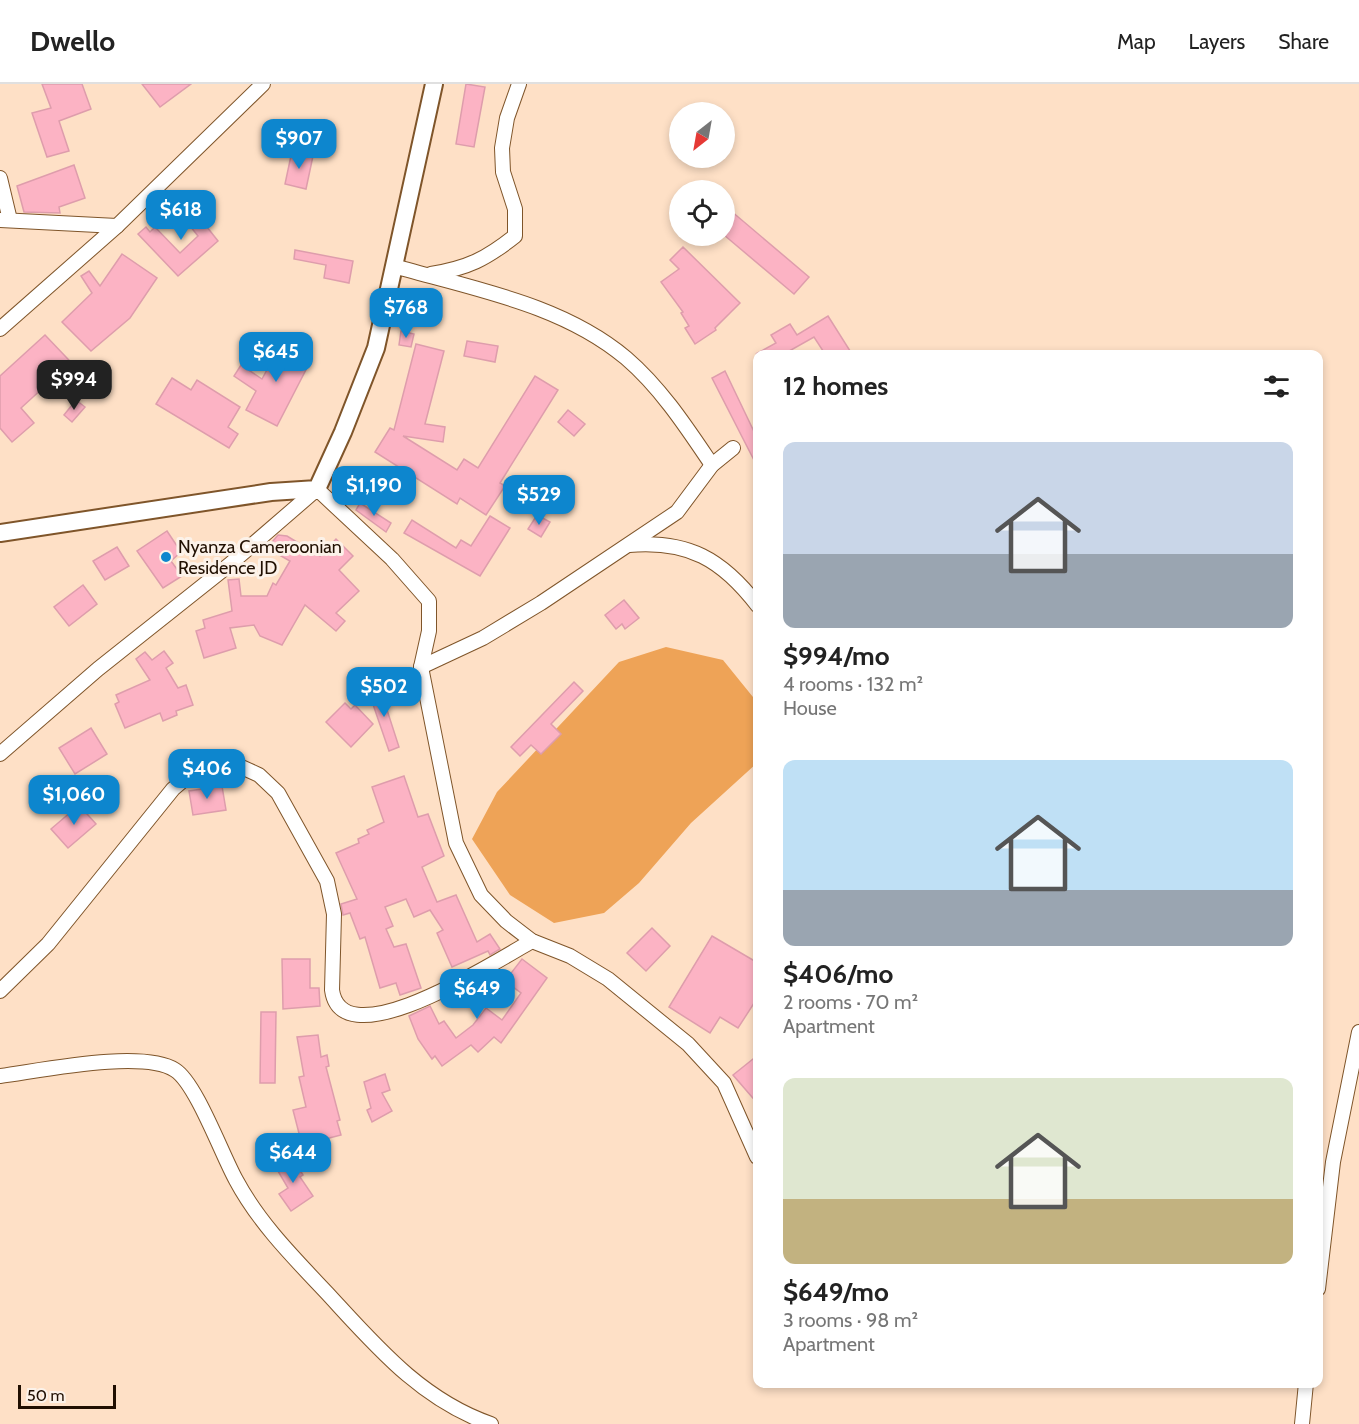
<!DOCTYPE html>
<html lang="en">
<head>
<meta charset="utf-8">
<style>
	body { margin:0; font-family:Cabin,sans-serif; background:#f6f6f6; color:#222; height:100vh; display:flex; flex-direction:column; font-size:22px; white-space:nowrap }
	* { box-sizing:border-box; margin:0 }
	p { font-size:20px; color:#767676 }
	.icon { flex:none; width:33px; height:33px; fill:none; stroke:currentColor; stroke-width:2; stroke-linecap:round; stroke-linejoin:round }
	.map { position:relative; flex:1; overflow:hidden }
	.details { position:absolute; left:753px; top:266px; width:570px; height:1038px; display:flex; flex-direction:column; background:#fff; border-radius:12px; box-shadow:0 3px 9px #0003 }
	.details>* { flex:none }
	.needle { width:39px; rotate:211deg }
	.fabs { position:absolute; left:669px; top:18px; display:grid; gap:12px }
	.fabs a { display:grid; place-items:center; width:66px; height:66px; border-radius:50%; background:#fff; box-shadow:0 3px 9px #0003; font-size:30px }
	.scale { position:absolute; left:18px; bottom:15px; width:98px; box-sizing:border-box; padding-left:6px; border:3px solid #200f01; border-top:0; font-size:16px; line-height:21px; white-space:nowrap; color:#200f01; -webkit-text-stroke:4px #fcf2e9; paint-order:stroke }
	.price { position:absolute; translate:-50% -51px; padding:0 14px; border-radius:12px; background:#0d86ce; color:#fff; font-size:20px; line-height:39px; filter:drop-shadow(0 2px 3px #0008) }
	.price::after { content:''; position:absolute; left:50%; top:36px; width:18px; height:14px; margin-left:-9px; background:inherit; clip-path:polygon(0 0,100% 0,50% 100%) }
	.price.active { background:#222; color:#fff }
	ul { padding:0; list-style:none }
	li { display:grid; align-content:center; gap:12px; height:318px; padding:0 30px }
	li span { display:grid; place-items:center; height:186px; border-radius:12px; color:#555 }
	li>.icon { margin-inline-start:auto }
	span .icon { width:108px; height:108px; fill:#fffc; stroke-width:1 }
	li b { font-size:26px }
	h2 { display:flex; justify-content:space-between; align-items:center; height:72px; padding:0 30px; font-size:26px }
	header { display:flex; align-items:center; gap:36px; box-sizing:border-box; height:84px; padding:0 30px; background:#fff; border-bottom:2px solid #e0e0e0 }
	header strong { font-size:28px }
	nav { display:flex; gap:33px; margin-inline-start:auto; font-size:21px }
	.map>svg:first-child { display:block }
	.green { fill:#eea357 }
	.building { fill:#fcb3c4; stroke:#de9dac; stroke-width:1.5 }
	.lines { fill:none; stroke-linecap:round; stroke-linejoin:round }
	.minor-casing { stroke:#7f552a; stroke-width:16 }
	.major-casing { stroke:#7f552a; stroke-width:20 }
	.minor { stroke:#fff; stroke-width:14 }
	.major { stroke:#fff; stroke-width:16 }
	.poi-dot { fill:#0d86ce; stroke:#fcf2e9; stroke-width:2 }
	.labels { text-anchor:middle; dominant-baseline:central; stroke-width:6; stroke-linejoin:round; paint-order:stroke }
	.poi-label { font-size:18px; fill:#200f01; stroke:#fcf2e9; text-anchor:start }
</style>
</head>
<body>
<header>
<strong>Dwello</strong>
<nav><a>Map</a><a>Layers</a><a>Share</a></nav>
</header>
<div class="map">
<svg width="1359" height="1340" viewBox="0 0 1359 1340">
	<rect width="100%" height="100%" fill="#fee0c6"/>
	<polygon class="green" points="666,563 723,576 757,618 757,679 691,739 639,799 604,829 554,839 510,811 472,755 497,708 619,578"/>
	<g class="building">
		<polygon points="42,0 82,0 91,25 59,37 69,67 47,73 32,29 51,24"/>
		<polygon points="142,0 191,0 160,23"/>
		<polygon points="466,0 485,3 474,63 456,60"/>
		<polygon points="292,67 313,72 306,105 285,100"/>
		<polygon points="74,81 85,114 59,123 60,129 24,128 17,102"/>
		<polygon points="184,114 218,157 178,192 138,150 146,143 150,148 155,143 180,169 198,152 174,122"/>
		<polygon points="724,121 809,193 794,210 724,151"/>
		<polygon points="683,163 740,219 715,244 716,246 695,260 685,244 689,242 681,229 683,228 661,198 679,185 670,176"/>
		<polygon points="295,166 353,177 349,199 324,194 326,181 294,175"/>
		<polygon points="122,170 157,194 130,234 91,267 62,238 92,209 81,192 89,187 100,202"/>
		<polygon points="828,232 852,270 825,270 814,253 784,270 756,270 776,259 771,251 790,240 797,251"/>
		<polygon points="401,247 414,250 411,263 399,261"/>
		<polygon points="45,251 85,293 68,307 56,292 21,324 34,339 12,358 0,344 0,292"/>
		<polygon points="467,257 498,262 495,278 464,272"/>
		<polygon points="282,258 312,274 277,342 246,326 256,307 234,292 241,281 262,295"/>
		<polygon points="416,260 444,267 425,340 445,343 443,358 403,352 457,386 464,375 478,384 535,292 558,306 500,399 505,402 486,431 460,414 457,420 375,368 390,344 394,346"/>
		<polygon points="725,287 758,356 758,384 712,294"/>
		<polygon points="172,294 191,306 197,296 240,323 228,343 238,350 229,364 156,320"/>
		<polygon points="76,316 85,323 72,338 64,331"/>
		<polygon points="568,326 585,340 574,352 558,338"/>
		<polygon points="360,419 391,439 386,448 356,426"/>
		<polygon points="537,431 550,438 541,453 528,445"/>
		<polygon points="490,432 510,444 480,492 404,449 412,436 456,464 461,456 471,462"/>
		<polygon points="167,447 181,468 171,477 182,492 163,504 137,467"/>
		<polygon points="278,451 287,452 320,472 336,455 353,472 339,486 359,507 336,529 345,537 336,547 305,521 282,561 260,552 254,541 230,544 236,564 204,574 196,547 205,544 203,536 232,527 228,496 239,495 241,512 267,512 273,499 276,501 290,477 267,464"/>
		<polygon points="117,463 129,482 105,496 93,477"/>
		<polygon points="83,501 97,520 69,542 54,523"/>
		<polygon points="624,516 639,534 625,545 622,540 616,545 605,531"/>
		<polygon points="164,567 173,579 166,584 178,604 186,601 193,621 176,627 177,631 163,637 160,629 125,644 115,620 119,618 116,611 150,596 136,575 145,568 152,576"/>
		<polygon points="574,598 583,607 551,640 561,650 541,670 531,661 520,672 511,663"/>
		<polygon points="379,601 399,663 389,667 368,606"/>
		<polygon points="345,619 351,625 355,621 373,640 351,663 326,638"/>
		<polygon points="91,644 107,670 75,690 59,664"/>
		<polygon points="404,692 418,733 428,730 444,772 422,783 437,818 456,811 477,858 490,850 500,865 490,871 488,867 452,883 437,849 443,846 430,826 414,833 406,815 385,823 393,842 386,845 394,863 406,860 421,904 400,911 396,899 380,904 365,853 360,855 350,829 343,831 341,820 357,815 336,769 359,759 358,755 369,750 367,746 384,738 372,703"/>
		<polygon points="222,702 226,726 193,731 189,707"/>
		<polygon points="79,721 96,740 68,764 51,745"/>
		<polygon points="652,844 670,862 646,887 627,869"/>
		<polygon points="712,852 758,879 758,913 738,944 720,933 710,949 669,923"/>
		<polygon points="282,875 310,875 310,904 319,904 320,922 283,925"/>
		<polygon points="522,875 547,894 501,959 494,953 478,968 471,961 442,982 435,972 432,975 418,955 409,932 430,922 439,940 444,937 456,954 473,941 486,924 502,936 521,909 505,897"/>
		<polygon points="493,892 499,900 479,914 472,904"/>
		<polygon points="261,928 276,928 275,999 260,999"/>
		<polygon points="318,951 321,973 327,971 329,982 326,983 340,1036 337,1037 341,1051 302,1061 293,1026 306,1023 299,993 304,992 297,953"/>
		<polygon points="758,971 758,1020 733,991"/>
		<polygon points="385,990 390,1006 382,1009 392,1027 372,1038 367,1026 371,1024 364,998"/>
		<polygon points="292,1073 303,1091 300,1093 313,1112 291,1127 279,1110 288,1104 275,1082"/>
	</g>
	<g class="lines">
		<defs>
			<g id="minor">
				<polyline points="0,94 10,136"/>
				<polyline points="0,136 117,142"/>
				<path d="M394,182C473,205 562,220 626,274C661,304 687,344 712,381"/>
				<path d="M431,190C468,184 486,175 515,152V125L503,88L502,64L507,34L519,0"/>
				<polyline points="0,245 117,142 263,0"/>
				<path d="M629,461C688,456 722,475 758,522"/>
				<polyline points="421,583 483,554 541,519 677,428 712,381 733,364"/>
				<polyline points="0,670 98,585 229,481 317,405 392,475 429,517 429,547 421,583 456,759 481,811 506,837 532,857 570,872 608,895 688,960 724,999 757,1073"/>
				<path d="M0,907L48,860L173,705L193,688L212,681H237L259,691L278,709L327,797L334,830L332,906C342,978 501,874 532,857"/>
				<path d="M0,992C39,987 142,965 175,986C196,999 222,1071 236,1096C259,1139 293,1173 327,1209C375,1261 421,1316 491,1340"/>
				<polyline points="1318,1205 1333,1078 1359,948"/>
				<polyline points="1302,1340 1306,1299"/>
			</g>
			<polyline id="major" points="0,449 271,408 317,405 343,348 376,264 434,0"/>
		</defs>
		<use href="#minor" class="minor-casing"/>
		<use href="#major" class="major-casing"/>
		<use href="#minor" class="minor"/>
		<use href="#major" class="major"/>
	</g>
	<circle class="poi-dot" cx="166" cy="473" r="6"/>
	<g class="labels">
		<g class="poi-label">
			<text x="178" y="463">Nyanza Cameroonian<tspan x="178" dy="21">Residence JD</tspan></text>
		</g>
	</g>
</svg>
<div class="fabs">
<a><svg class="needle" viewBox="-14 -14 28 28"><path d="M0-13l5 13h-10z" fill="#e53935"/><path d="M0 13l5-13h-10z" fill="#767676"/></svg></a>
<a><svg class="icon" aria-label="locate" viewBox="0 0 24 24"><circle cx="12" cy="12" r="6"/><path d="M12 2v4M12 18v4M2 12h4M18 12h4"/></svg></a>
</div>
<div class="scale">50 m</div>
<b class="price" style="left:299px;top:86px">$907</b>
<b class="price" style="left:181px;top:157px">$618</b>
<b class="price" style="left:406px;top:255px">$768</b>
<b class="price" style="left:276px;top:299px">$645</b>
<b class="price active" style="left:74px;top:327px">$994</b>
<b class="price" style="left:374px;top:433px">$1,190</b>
<b class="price" style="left:539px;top:442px">$529</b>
<b class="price" style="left:384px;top:634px">$502</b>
<b class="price" style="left:207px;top:716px">$406</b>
<b class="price" style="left:74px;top:742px">$1,060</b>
<b class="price" style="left:477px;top:936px">$649</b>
<b class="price" style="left:293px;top:1100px">$644</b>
<section class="details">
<h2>12 homes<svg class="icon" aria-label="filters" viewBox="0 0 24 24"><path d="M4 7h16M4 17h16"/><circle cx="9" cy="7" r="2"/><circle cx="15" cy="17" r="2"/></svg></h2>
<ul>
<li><span style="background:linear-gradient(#c9d6e8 60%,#9aa5b1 0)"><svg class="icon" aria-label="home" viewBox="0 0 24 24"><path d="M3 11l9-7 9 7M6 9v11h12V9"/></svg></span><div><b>$994/mo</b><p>4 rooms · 132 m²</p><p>House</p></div></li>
<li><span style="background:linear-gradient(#bfe0f5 70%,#9aa5b1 0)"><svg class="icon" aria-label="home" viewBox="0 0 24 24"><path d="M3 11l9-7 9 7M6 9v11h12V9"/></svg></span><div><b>$406/mo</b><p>2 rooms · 70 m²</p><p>Apartment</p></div></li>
<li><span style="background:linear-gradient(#dfe7d0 65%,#c2b280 0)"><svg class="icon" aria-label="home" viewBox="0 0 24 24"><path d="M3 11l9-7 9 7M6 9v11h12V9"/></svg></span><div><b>$649/mo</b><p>3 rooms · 98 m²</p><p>Apartment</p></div></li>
</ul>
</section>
</div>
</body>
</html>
